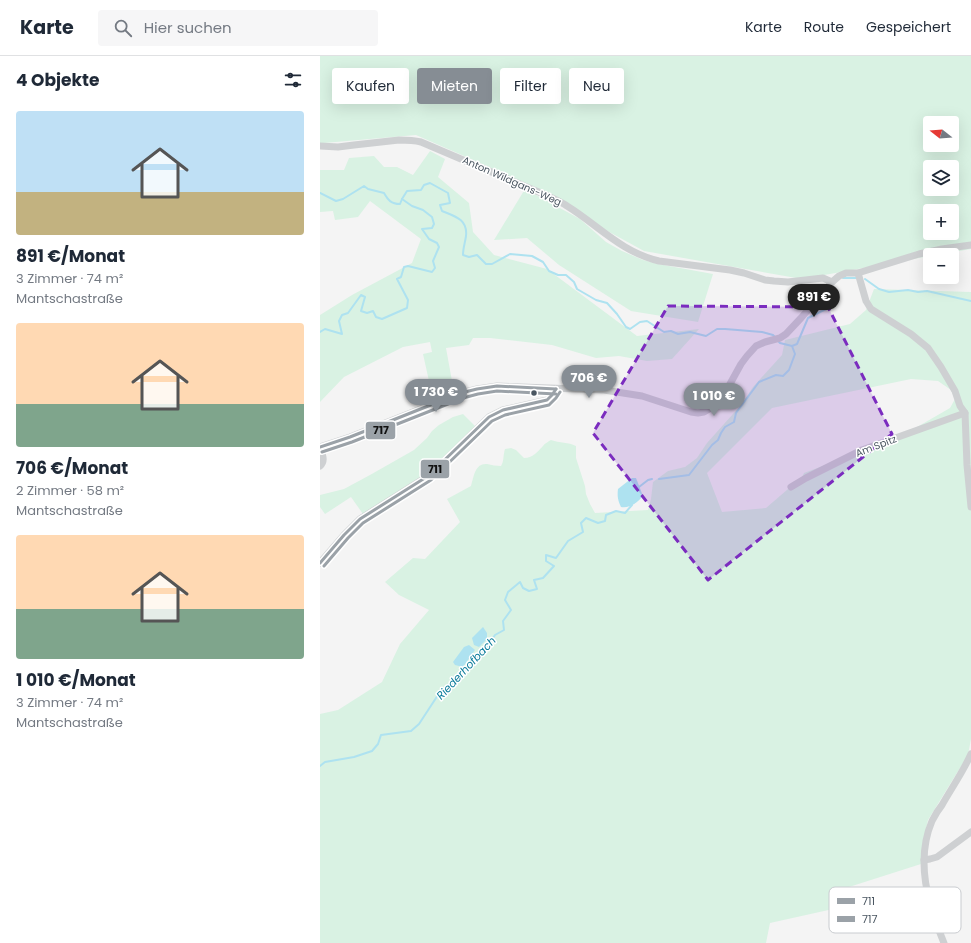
<!DOCTYPE html>
<html lang="de">
<head>
<meta charset="utf-8">
<style>
	body { margin:0; font-family:Poppins,sans-serif; background:#f6f6f7; color:#1f2937; height:100vh; display:flex; flex-direction:column; font-size:15px; white-space:nowrap }
	* { box-sizing:border-box; margin:0 }
	p { font-size:13px; color:#747a83 }
	.icon { flex:none; width:22px; height:22px; fill:none; stroke:currentColor; stroke-width:2; stroke-linecap:round; stroke-linejoin:round }
	.map { position:relative; flex:1; overflow:hidden }
	.side { display:flex; flex-direction:column; background:#fff; width:320px }
	.side>* { flex:none }
	.banner { position:absolute; left:12px; top:12px; width:380px; height:36px; display:flex; gap:8px }
	.needle { width:26px; rotate:287deg }
	.fabs { position:absolute; left:603px; top:60px; display:grid; gap:8px }
	.fabs a { display:grid; place-items:center; width:36px; height:36px; border-radius:4px; background:#fff; box-shadow:0 4px 16px #0002; font-size:20px }
	.price { position:absolute; translate:-50% -34px; padding:0 9px; border-radius:14px; background:#868d94; color:#fff; font-size:13px; line-height:26px; filter:drop-shadow(0 1px 2px #0008) }
	.price::after { content:''; position:absolute; left:50%; top:24px; width:12px; height:9px; margin-left:-6px; background:inherit; clip-path:polygon(0 0,100% 0,50% 100%) }
	.price.selected { background:#222; color:#fff }
	ul { padding:0; list-style:none }
	li { display:grid; align-content:center; gap:8px; height:212px; padding:0 16px }
	li span { display:grid; place-items:center; height:124px; border-radius:4px; color:#555 }
	li>.icon { margin-inline-start:auto }
	span .icon { width:72px; height:72px; fill:#fffc; stroke-width:1 }
	li b { font-size:17px }
	h2 { display:flex; justify-content:space-between; align-items:center; height:48px; padding:0 16px; font-size:17px }
	.chip { padding:0 14px; border-radius:4px; background:#fff; box-shadow:0 4px 16px #0002; font-size:14px; line-height:36px }
	.chip.selected { background:#868d94; color:#fff }
	header { display:flex; align-items:center; gap:24px; box-sizing:border-box; height:56px; padding:0 20px; background:#fff; border-bottom:1px solid #e0e1e3 }
	header strong { font-size:19px }
	nav { display:flex; gap:22px; margin-inline-start:auto; font-size:14px }
	.search { width:280px; height:36px; background:#f6f6f7; display:flex; align-items:center; gap:10px; box-sizing:border-box; padding:0 14px; border-radius:4px; color:#747a83; font-size:15px }
	main { display:flex; flex:1; min-height:0 }
	.map>svg:first-child { display:block }
	.green { fill:#d9f2e3; fill-rule:evenodd }
	.water { fill:#aee2f0 }
	.lines { fill:none; stroke-linecap:round; stroke-linejoin:round }
	.stream { stroke:#aee2f0; stroke-width:2 }
	.minor { stroke:#ced0d2; stroke-width:7 }
	.bus-1-casing { stroke:#fff; stroke-width:6 }
	.bus-2-casing { stroke:#fff; stroke-width:6 }
	.bus-1 { stroke:#9ba2a8; stroke-width:3 }
	.bus-2 { stroke:#9ba2a8; stroke-width:3 }
	.marked { fill:#7b2cbf; fill-opacity:0.2; stroke:#7b2cbf; stroke-width:3; stroke-dasharray:8 5; stroke-linejoin:round }
	.bus-dot { fill:#4a5661; stroke:#fff; stroke-width:1.5 }
	.labels { text-anchor:middle; dominant-baseline:central; stroke-width:3; stroke-linejoin:round; paint-order:stroke }
	.street-label { font-size:10px; fill:#4a5661; stroke:#fff }
	.water-label { font-size:11px; font-style:italic; fill:#0c7c9b; stroke:#fff }
	.key { fill:#fff; stroke:#c9ccd0; stroke-width:1 }
	.key-label { font-size:11px; fill:#4a5661 }
	.line-badge { stroke:#fff; stroke-width:1.5 }
	.pale-badge-label { font-size:11px; text-anchor:middle; font-weight:bold; fill:#111 }
</style>
</head>
<body>
<header>
<strong>Karte</strong>
<div class="search"><svg class="icon" aria-label="search" viewBox="0 0 24 24"><circle cx="10" cy="10" r="6"/><path d="M15 15l6 6"/></svg>Hier suchen</div>
<nav><a>Karte</a><a>Route</a><a>Gespeichert</a></nav>
</header>
<main>
<section class="side">
<h2>4 Objekte<svg class="icon" aria-label="filters" viewBox="0 0 24 24"><path d="M4 7h16M4 17h16"/><circle cx="9" cy="7" r="2"/><circle cx="15" cy="17" r="2"/></svg></h2>
<ul>
<li><span style="background:linear-gradient(#bfe0f5 65%,#c2b280 0)"><svg class="icon" aria-label="home" viewBox="0 0 24 24"><path d="M3 11l9-7 9 7M6 9v11h12V9"/></svg></span><div><b>891 €/Monat</b><p>3 Zimmer · 74 m²</p><p>Mantschastraße</p></div></li>
<li><span style="background:linear-gradient(#ffd9b3 65%,#7fa58c 0)"><svg class="icon" aria-label="home" viewBox="0 0 24 24"><path d="M3 11l9-7 9 7M6 9v11h12V9"/></svg></span><div><b>706 €/Monat</b><p>2 Zimmer · 58 m²</p><p>Mantschastraße</p></div></li>
<li><span style="background:linear-gradient(#ffd9b3 60%,#7fa58c 0)"><svg class="icon" aria-label="home" viewBox="0 0 24 24"><path d="M3 11l9-7 9 7M6 9v11h12V9"/></svg></span><div><b>1 010 €/Monat</b><p>3 Zimmer · 74 m²</p><p>Mantschastraße</p></div></li>
</ul>
</section>
<div class="map">
<svg width="651" height="887" viewBox="0 0 651 887">
	<rect width="100%" height="100%" fill="#f4f4f4"/>
	<g class="green">
		<path d="M0,0H651V193L616,199H610V200L482,223L324,195L176,114L96,79L4,87H0ZM610,67H632V89H610ZM610,111H632V133H610ZM610,155H632V177H610Z"/>
		<polygon points="110,95 125,103 118,121 149,147 153,176 174,199 227,213 317,280 379,273 352,303 327,305 299,300 276,302 232,289 170,282 153,282 149,289 126,292 134,336 113,343 103,298 112,296 110,286 83,291 24,321 0,346 0,259 32,239 92,207 101,183 50,145 38,161 15,164 13,155 0,156 0,114 24,114 29,102 54,100 64,111 77,111 93,119"/>
		<polygon points="205,133 260,163 286,186 302,195 323,204 338,208 393,218 378,266 311,255 239,209 207,182 174,184"/>
		<path d="M554,233L651,236V683L648,699L608,764L602,792L601,808L529,831L531,849L450,867L446,887H0V658L18,654L62,626L80,588L109,554L79,539L65,526L93,502L105,503L140,466L127,443L151,430C154,420 155,407 167,408C172,409 176,410 181,410C184,406 183,399 185,393L191,392L196,394L204,402C213,402 217,396 223,390C225,387 228,386 231,384C240,387 248,386 256,390V402L265,430L266,438L270,448L275,457L328,454L331,443L333,426L348,415L365,411L377,402L387,387L421,349L433,331L462,299L465,284L530,268L546,254ZM591,323L618,325L631,334L635,343L630,352L578,382L484,417L482,421L446,452L402,456L387,417L452,352Z"/>
		<polygon points="143,358 156,371 116,411 43,458 31,441 5,458 0,451 0,439 24,433 50,419 94,394 107,382 112,375 119,369 133,361"/>
	</g>
	<g class="water">
		<path d="M312,422H316L323,440C318,446 309,453 301,451C298,445 297,440 298,433Z"/>
		<polygon points="163,571 167,577 167,583 159,591 154,589 152,582"/>
		<polygon points="149,589 155,594 143,611 135,609 133,606 144,591"/>
	</g>
	<g class="lines">
		<g class="stream">
			<path d="M0,137L16,145L23,143L44,130L48,133L64,137C68,144 71,148 80,148L82,143"/>
			<polyline points="523,222 536,222"/>
			<polyline points="545,223 559,233 569,236 588,234 598,236 607,235 651,245"/>
			<path d="M0,276L5,273L22,278L19,265L22,259L28,257L41,239L45,241L41,255L47,257L53,255L56,261L62,263L87,252L88,244L77,223L81,221L84,211L88,210L112,216L115,212L113,205L119,191L117,187L109,183L102,173L112,172L114,168L112,161L103,154L92,150L82,143L87,135L101,134L104,129L110,127L128,137L130,147L120,149L122,155C134,160 148,163 146,180C145,187 143,192 143,199L149,201L157,199L166,208H172L190,198L212,200L223,206L229,215L238,219H246L254,226L257,233L276,244L287,247L297,258L306,271L310,273L320,266L327,265L344,276L351,275L358,278L370,276L386,280L397,273H405L442,276L453,279L460,287L472,290L477,288L488,262L512,250V246L507,240L508,235"/>
			<polyline points="339,423 369,419 392,389 398,384 401,377 405,371 414,366 416,357 439,326 456,319 463,320 469,314 475,298 472,290"/>
			<polyline points="319,431 328,424 332,423"/>
			<polyline points="0,710 5,706 34,701 52,695 58,688 61,679 91,675 99,668 118,639 126,634 168,590 175,579 184,574 183,565 191,554 185,544 188,536 200,526 203,532 209,535 217,533 214,524 223,522 234,510 226,505 226,499 236,502 248,485 263,476 261,467 266,462 278,467 285,465 286,459 296,455 305,457 312,449"/>
		</g>
		<g class="minor">
			<path d="M0,90L18,91L34,89L79,84C87,84 93,84 101,86L228,140C234,143 241,146 247,150C278,169 301,196 339,205L410,214L424,217L445,224L454,225L468,226L503,222L512,226"/>
			<polyline points="538,217 546,245 551,253 591,278 608,292 621,311 635,335 640,350 645,357 647,409 651,451"/>
			<polyline points="0,391 30,381 141,337 157,333 177,330 284,334 322,340 371,356 378,357 384,356 389,353 405,337 421,308 427,300 436,290 445,286 460,282 466,278 481,262 512,226 519,220 526,217 538,217 599,198 622,193 651,189"/>
			<path d="M0,391C2,398 6,405 0,410"/>
			<polyline points="471,431 486,422 542,394 645,357"/>
			<polyline points="0,507 24,479 40,463 108,420 117,412 169,361 183,354 227,344 232,339 236,333"/>
			<polyline points="604,804 610,803 617,801 651,776"/>
			<path d="M624,887C608,849 595,805 612,765C615,759 618,754 622,749C631,733 643,716 651,698"/>
		</g>
		<defs>
			<g id="bus-1">
				<polyline points="0,391 30,381 141,337 157,333 177,330 236,333"/>
				<polyline points="0,507 24,479 40,463 108,420 169,361 183,354 227,344 232,339 236,333"/>
			</g>
			<g id="bus-2">
				<polyline points="2,396 32,386 143,342 158,338 177,335 236,338"/>
				<polyline points="4,510 28,482 43,467 111,424 172,365 185,359 229,349 236,342 240,336"/>
			</g>
		</defs>
		<use href="#bus-1" class="bus-1-casing"/>
		<use href="#bus-2" class="bus-2-casing"/>
		<use href="#bus-1" class="bus-1"/>
		<use href="#bus-2" class="bus-2"/>
	</g>
	<path class="marked" d="M348,250L508,251L572,378L388,524L273,377Z"/>
	<circle class="bus-dot" cx="214" cy="337" r="3.5"/>
	<g class="labels">
		<g class="street-label">
			<text transform="translate(192 125) rotate(24)">Anton Wildgans-Weg</text>
			<text transform="translate(556 390) rotate(-21)">Am Spitz</text>
		</g>
		<g class="water-label">
			<text transform="translate(146 612) rotate(-47)">Riederhofbach</text>
		</g>
	</g>
	<rect x="509" y="831" width="132" height="46" rx="6" class="key"/>
	<rect x="517" y="842" width="18" height="6" fill="#9ba2a8"/>
	<rect x="517" y="860" width="18" height="6" fill="#9ba2a8"/>
	<g class="key-label">
		<text x="542" y="849">711</text>
		<text x="542" y="867">717</text>
	</g>
	<g class="line-badge">
		<rect x="45" y="365" width="31" height="19" rx="4" fill="#9ba2a8"/>
		<rect x="100" y="403" width="30" height="20" rx="4" fill="#9ba2a8"/>
	</g>
	<g class="pale-badge-label">
		<text x="61" y="378">717</text>
		<text x="115" y="417">711</text>
	</g>
</svg>
<div class="fabs">
<a><svg class="needle" viewBox="-14 -14 28 28"><path d="M0-13l5 13h-10z" fill="#e53935"/><path d="M0 13l5-13h-10z" fill="#747a83"/></svg></a>
<a><svg class="icon" aria-label="layers" viewBox="0 0 24 24"><path d="M12 4l9 5-9 5-9-5zM3 14l9 5 9-5"/></svg></a>
<a>+</a>
<a>−</a>
</div>
<b class="price selected" style="left:494px;top:262px">891 €</b>
<b class="price" style="left:269px;top:343px">706 €</b>
<b class="price" style="left:116px;top:357px">1 730 €</b>
<b class="price" style="left:394px;top:361px">1 010 €</b>
<div class="banner">
<a class="chip">Kaufen</a>
<a class="chip selected">Mieten</a>
<a class="chip">Filter</a>
<a class="chip">Neu</a>
</div>
</div>
</main>
</body>
</html>
